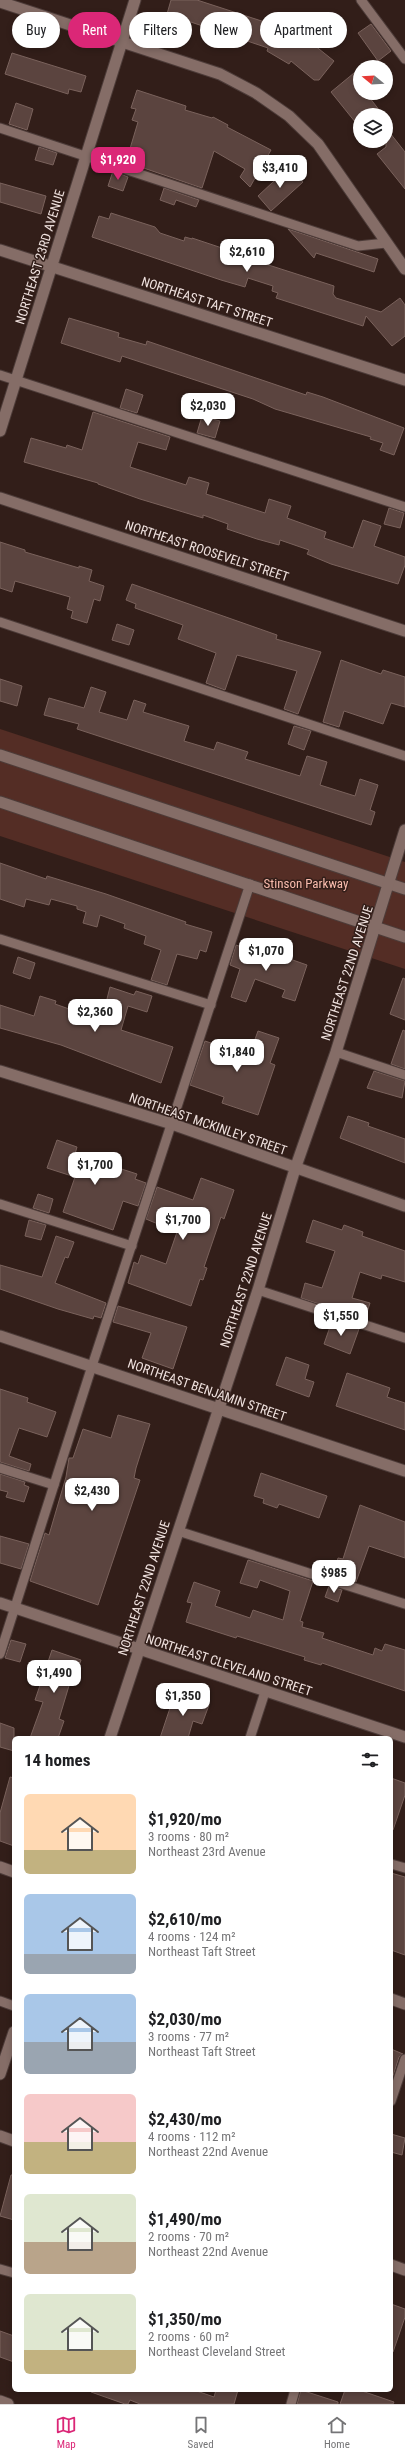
<!DOCTYPE html>
<html lang="en">
<head>
<meta charset="utf-8">
<style>
	body { margin:0; font-family:"Roboto Condensed",sans-serif; background:#f2f2f2; color:#202124; height:100vh; display:flex; flex-direction:column; font-size:15px; white-space:nowrap }
	* { box-sizing:border-box; margin:0 }
	p { font-size:13px; color:#757577 }
	.icon { flex:none; width:22px; height:22px; fill:none; stroke:currentColor; stroke-width:2; stroke-linecap:round; stroke-linejoin:round }
	.map { position:relative; flex:1; overflow:hidden }
	.details { position:absolute; left:12px; top:1736px; width:381px; height:656px; display:flex; flex-direction:column; background:#fff; border-radius:6px; box-shadow:0 2px 6px #0003 }
	.details>* { flex:none }
	.hud { position:absolute; left:12px; top:12px; width:381px; height:36px; display:flex; gap:8px }
	.needle { width:26px; rotate:288deg }
	.buttons { position:absolute; left:353px; top:60px; display:grid; gap:8px }
	.buttons a { display:grid; place-items:center; width:40px; height:40px; border-radius:50%; background:#fff; box-shadow:0 2px 6px #0003; font-size:20px }
	.price { position:absolute; translate:-50% -34px; padding:0 9px; border-radius:8px; background:#fff; color:#222; font-size:13px; line-height:26px; filter:drop-shadow(0 1px 2px #0008) }
	.price::after { content:''; position:absolute; left:50%; top:24px; width:12px; height:9px; margin-left:-6px; background:inherit; clip-path:polygon(0 0,100% 0,50% 100%) }
	.price.on { background:#db2777; color:#fff }
	ul { padding:0; list-style:none }
	li { display:flex; align-items:center; gap:12px; height:100px; padding:0 12px }
	li span { display:grid; place-items:center; flex:none; width:112px; height:80px; border-radius:6px; color:#555 }
	li>.icon { margin-inline-start:auto }
	span .icon { width:48px; height:48px; fill:#fffc; stroke-width:1 }
	li b { font-size:17px }
	h2 { display:flex; justify-content:space-between; align-items:center; height:48px; padding:0 12px; font-size:17px }
	.pill { padding:0 14px; border-radius:18px; background:#fff; box-shadow:0 2px 6px #0003; font-size:14px; line-height:36px }
	.pill.on { background:#db2777; color:#fff }
	.tab-bar { display:flex; justify-content:space-around; align-items:center; height:56px; border-top:1px solid #e0e0e0; background:#fff; font-size:11px; color:#757577 }
	.tab-bar a { display:grid; justify-items:center; gap:2px }
	.tab-bar .on { color:#db2777 }
	.map>svg:first-child { display:block }
	.green { fill:#542d25 }
	.building { fill:#5b443f; stroke:#7a625c }
	.lines { fill:none; stroke-linecap:round; stroke-linejoin:round }
	.service-casing { stroke:#4d3c39; stroke-width:11 }
	.minor-casing { stroke:#4d3c39; stroke-width:13 }
	.service { stroke:#856d67; stroke-width:9 }
	.minor { stroke:#856d67; stroke-width:11 }
	.labels { text-anchor:middle; dominant-baseline:central; stroke-width:3; stroke-linejoin:round; paint-order:stroke }
	.street-label { font-size:13px; fill:#f0e2df; stroke:#321e19 }
	.park-label { font-size:13px; fill:#f8bbad; stroke:#321e19 }
</style>
</head>
<body>
<div class="map">
<svg width="405" height="2404" viewBox="0 0 405 2404">
	<rect width="100%" height="100%" fill="#321e19"/>
	<polygon class="green" points="0,729 405,862 405,969 0,836"/>
	<g class="building">
		<polygon points="171,0 197,0 280,27 284,19 307,32 304,37 334,61 319,80 314,80 291,61 289,64 267,51 268,48 167,14"/>
		<polygon points="371,24 391,51 378,61 358,33"/>
		<polygon points="12,53 86,76 81,92 69,89 68,94 5,74"/>
		<polygon points="354,73 360,80 360,93 366,93 383,115 360,115 360,128 331,92"/>
		<polygon points="137,90 186,106 185,110 212,118 213,117 228,125 227,127 271,150 250,187 240,177 245,169 214,151 202,188 126,162 138,122 132,120 136,109 131,108"/>
		<polygon points="16,103 33,109 27,130 9,124"/>
		<polygon points="386,128 405,152 405,189 377,154 386,147"/>
		<polygon points="39,147 57,153 53,165 35,160"/>
		<polygon points="289,167 303,182 271,211 258,196"/>
		<polygon points="113,171 128,177 123,191 108,186"/>
		<polygon points="0,183 46,196 41,214 0,202"/>
		<polygon points="164,188 199,200 196,207 176,200 174,205 160,200"/>
		<polygon points="111,213 155,227 160,233 184,241 185,237 192,239 192,238 243,255 247,241 261,245 256,261 334,286 333,294 336,298 381,312 400,298 405,305 405,336 392,346 366,316 363,326 276,298 278,293 272,291 273,286 248,278 245,287 221,280 92,237 99,216 109,219"/>
		<polygon points="288,229 378,259 374,272 316,253 314,258"/>
		<polygon points="69,318 119,333 118,337 146,345 147,341 306,395 307,392 323,397 404,428 394,455 380,450 383,443 370,439 371,437 275,409 253,399 122,356 120,362 61,343"/>
		<polygon points="126,389 143,395 137,413 120,408"/>
		<polygon points="93,412 170,437 166,450 138,442 130,467 186,485 189,477 209,483 206,494 265,513 269,499 291,506 287,518 326,532 324,538 353,548 363,520 381,526 374,546 405,557 405,565 398,584 331,564 307,554 309,550 280,540 279,545 257,539 227,529 228,524 203,515 203,518 140,499 98,484 98,483 24,462 31,438 66,448 67,445 82,450"/>
		<polygon points="202,416 220,421 215,438 197,433"/>
		<polygon points="389,508 404,513 400,528 384,524"/>
		<polygon points="0,542 25,550 25,552 79,568 79,566 92,570 89,581 104,586 100,601 94,599 87,623 71,618 73,611 67,609 70,597 15,581 12,592 0,588"/>
		<polygon points="132,584 277,635 276,639 321,652 298,714 284,709 297,671 237,655 225,690 206,683 216,653 178,639 183,625 135,608 136,604 126,600"/>
		<polygon points="117,624 134,630 129,645 112,640"/>
		<polygon points="341,660 381,674 383,670 405,677 405,707 391,703 383,724 344,711 339,727 323,722"/>
		<polygon points="0,679 22,686 17,706 0,701"/>
		<polygon points="91,687 106,692 99,712 127,720 134,700 146,704 143,712 189,726 184,741 214,750 217,742 248,752 245,759 300,776 307,756 327,762 320,785 355,796 360,779 378,785 370,810 375,812 371,825 77,729 79,724 44,715 49,698 84,708"/>
		<polygon points="294,726 311,731 304,750 288,744"/>
		<polygon points="0,863 46,879 47,876 106,894 186,922 185,924 212,932 206,952 200,950 197,959 177,954 167,985 151,980 161,950 144,944 146,936 124,928 125,924 100,915 97,927 83,923 86,912 77,909 77,906 51,899 49,905 26,899 24,907 0,899"/>
		<polygon points="247,944 307,965 295,1001 282,997 285,990 255,979 246,1002 231,997 240,969 230,965 236,945 245,948"/>
		<polygon points="18,957 35,963 30,979 13,973"/>
		<polygon points="403,978 405,979 405,1020 390,1014"/>
		<polygon points="110,987 134,995 136,991 152,996 147,1012 128,1006 121,1030 173,1047 161,1083 61,1045 0,1028 0,1005 34,1016 40,996 56,1001 55,1004 103,1021 110,1000 107,999"/>
		<polygon points="403,1030 405,1031 405,1069 391,1064"/>
		<polygon points="258,1031 279,1038 270,1063 275,1065 258,1115 222,1103 224,1097 190,1085 205,1041 249,1056"/>
		<polygon points="374,1071 405,1081 402,1098 367,1088"/>
		<polygon points="348,1116 369,1123 368,1126 405,1139 405,1163 340,1138"/>
		<polygon points="57,1140 77,1147 75,1154 137,1174 135,1179 146,1183 138,1206 123,1201 113,1230 63,1212 75,1177 47,1168"/>
		<polygon points="201,1178 234,1190 224,1219 221,1217 204,1267 207,1268 203,1280 200,1279 191,1306 128,1283 134,1262 138,1264 141,1255 166,1264 177,1232 146,1219 157,1187 193,1200"/>
		<polygon points="38,1194 53,1199 49,1213 33,1208"/>
		<polygon points="29,1220 46,1225 41,1240 25,1236"/>
		<polygon points="313,1220 342,1230 344,1225 363,1232 362,1236 405,1251 405,1282 382,1275 381,1279 360,1272 352,1298 370,1303 365,1319 301,1298 305,1283 322,1288 335,1251 306,1242"/>
		<polygon points="56,1236 74,1242 68,1258 65,1257 55,1283 106,1303 101,1318 94,1316 93,1319 58,1309 0,1289 0,1265 42,1277"/>
		<polygon points="118,1306 187,1327 173,1369 142,1358 151,1333 113,1322"/>
		<polygon points="332,1321 359,1329 350,1354 324,1344"/>
		<polygon points="286,1357 309,1365 305,1379 314,1382 309,1397 276,1385"/>
		<polygon points="347,1373 390,1388 387,1397 405,1403 405,1430 336,1406"/>
		<polygon points="0,1389 28,1398 27,1402 56,1412 47,1437 19,1428 9,1456 31,1464 29,1471 0,1462"/>
		<polygon points="118,1415 150,1424 136,1468 134,1478 140,1480 98,1605 30,1581 45,1533 49,1535 66,1477 69,1458 73,1458 83,1429 111,1438"/>
		<polygon points="261,1473 327,1496 319,1518 279,1504 277,1508 263,1503 264,1499 254,1496"/>
		<polygon points="0,1474 25,1482 24,1485 29,1487 24,1502 6,1497 8,1492 0,1490"/>
		<polygon points="360,1505 405,1522 405,1558 369,1546 356,1582 333,1574 338,1558 343,1559"/>
		<polygon points="0,1536 29,1544 21,1569 0,1563"/>
		<polygon points="248,1560 313,1581 300,1621 303,1622 302,1627 324,1633 322,1638 373,1655 375,1648 382,1651 385,1644 405,1650 405,1691 322,1663 321,1665 304,1660 305,1657 237,1636 236,1638 186,1622 192,1603 187,1602 194,1582 220,1591 215,1606 250,1618 253,1610 283,1620 290,1591 260,1580 257,1588 240,1583"/>
		<polygon points="329,1586 342,1590 338,1602 325,1597"/>
		<polygon points="11,1640 26,1644 20,1662 5,1658"/>
		<polygon points="52,1650 81,1660 74,1680 71,1679 59,1719 64,1721 58,1738 30,1738 43,1702 35,1700"/>
		<polygon points="175,1693 209,1705 202,1724 193,1721 188,1738 160,1738"/>
		<polygon points="0,1723 14,1728 14,1751 0,1747"/>
		<polygon points="10,1777 14,1778 14,1846 0,1841 0,1813"/>
		<polygon points="391,1778 405,1783 405,1795 393,1830 391,1829"/>
		<polygon points="391,1873 405,1877 405,1955 391,1950"/>
		<polygon points="391,2049 403,2054 399,2057 391,2082"/>
		<polygon points="391,2134 405,2138 402,2155 391,2152"/>
		<polygon points="11,2175 14,2175 14,2220 0,2216"/>
		<polygon points="391,2304 405,2309 405,2317 393,2352 391,2351"/>
		<polygon points="0,2331 14,2336 14,2362 0,2357"/>
		<polygon points="91,2390 194,2390 214,2397 216,2390 238,2390 234,2404 140,2404 130,2400 128,2404 125,2404 91,2392"/>
		<polygon points="301,2390 338,2402 338,2404 297,2404"/>
		<polygon points="345,2390 359,2390 394,2402 393,2404 340,2404"/>
	</g>
	<g class="lines">
		<defs>
			<g id="service">
				<polyline points="361,0 405,59"/>
				<polyline points="0,128 358,246 386,243"/>
				<polyline points="0,375 405,507"/>
				<polyline points="0,622 405,756"/>
				<polyline points="0,939 211,1005"/>
				<polyline points="336,1052 405,1075"/>
				<polyline points="0,1204 132,1246"/>
				<polyline points="258,1290 405,1338"/>
				<polyline points="0,1468 54,1485"/>
				<polyline points="178,1531 405,1604"/>
				<polyline points="0,1654 92,1366 250,884"/>
				<polyline points="250,1738 265,1692"/>
				<polyline points="391,1864 405,1868"/>
				<polyline points="0,2001 14,2006"/>
				<polyline points="391,2101 405,2059"/>
				<polyline points="0,2269 14,2273"/>
				<polyline points="291,2404 295,2390"/>
			</g>
			<g id="minor">
				<polyline points="0,2 220,74 256,93 289,116 318,144 405,269"/>
				<polyline points="0,250 405,380"/>
				<polyline points="0,431 135,0"/>
				<polyline points="0,498 405,631"/>
				<polyline points="0,755 405,889"/>
				<polyline points="0,802 405,937"/>
				<polyline points="0,1071 172,1124 405,1206"/>
				<polyline points="0,1336 405,1471"/>
				<polyline points="0,1603 405,1737"/>
				<polyline points="110,1738 258,1290 295,1169 336,1052 405,830"/>
				<polyline points="0,1867 14,1872"/>
				<polyline points="391,1999 405,2004"/>
				<polyline points="0,2074 14,2032"/>
				<polyline points="0,2136 14,2141"/>
				<polyline points="391,2265 405,2270"/>
				<polyline points="0,2401 8,2404"/>
			</g>
		</defs>
		<use href="#service" class="service-casing"/>
		<use href="#minor" class="minor-casing"/>
		<use href="#service" class="service"/>
		<use href="#minor" class="minor"/>
	</g>
	<g class="labels">
		<g class="street-label">
			<text transform="translate(40 257) rotate(-73)">NORTHEAST 23RD AVENUE</text>
			<text transform="translate(207 302) rotate(18)">NORTHEAST TAFT STREET</text>
			<text transform="translate(207 551) rotate(18)">NORTHEAST ROOSEVELT STREET</text>
			<text transform="translate(347 973) rotate(-72)">NORTHEAST 22ND AVENUE</text>
			<text transform="translate(208 1124) rotate(19)">NORTHEAST MCKINLEY STREET</text>
			<text transform="translate(246 1280) rotate(-72)">NORTHEAST 22ND AVENUE</text>
			<text transform="translate(207 1390) rotate(19)">NORTHEAST BENJAMIN STREET</text>
			<text transform="translate(144 1588) rotate(-72)">NORTHEAST 22ND AVENUE</text>
			<text transform="translate(229 1665) rotate(18)">NORTHEAST CLEVELAND STREET</text>
		</g>
		<g class="park-label">
			<text x="306" y="883">Stinson Parkway</text>
		</g>
	</g>
</svg>
<div class="buttons">
<a><svg class="needle" viewBox="-14 -14 28 28"><path d="M0-13l5 13h-10z" fill="#e53935"/><path d="M0 13l5-13h-10z" fill="#757577"/></svg></a>
<a><svg class="icon" aria-label="layers" viewBox="0 0 24 24"><path d="M12 4l9 5-9 5-9-5zM3 14l9 5 9-5"/></svg></a>
</div>
<b class="price on" style="left:118px;top:181px">$1,920</b>
<b class="price" style="left:280px;top:189px">$3,410</b>
<b class="price" style="left:247px;top:273px">$2,610</b>
<b class="price" style="left:208px;top:427px">$2,030</b>
<b class="price" style="left:266px;top:972px">$1,070</b>
<b class="price" style="left:95px;top:1033px">$2,360</b>
<b class="price" style="left:237px;top:1073px">$1,840</b>
<b class="price" style="left:95px;top:1186px">$1,700</b>
<b class="price" style="left:183px;top:1241px">$1,700</b>
<b class="price" style="left:341px;top:1337px">$1,550</b>
<b class="price" style="left:92px;top:1512px">$2,430</b>
<b class="price" style="left:334px;top:1594px">$985</b>
<b class="price" style="left:54px;top:1694px">$1,490</b>
<b class="price" style="left:183px;top:1717px">$1,350</b>
<div class="hud">
<a class="pill">Buy</a>
<a class="pill on">Rent</a>
<a class="pill">Filters</a>
<a class="pill">New</a>
<a class="pill">Apartment</a>
</div>
<section class="details">
<h2>14 homes<svg class="icon" aria-label="filters" viewBox="0 0 24 24"><path d="M4 7h16M4 17h16"/><circle cx="9" cy="7" r="2"/><circle cx="15" cy="17" r="2"/></svg></h2>
<ul>
<li><span style="background:linear-gradient(#ffd9b3 70%,#c2b280 0)"><svg class="icon" aria-label="home" viewBox="0 0 24 24"><path d="M3 11l9-7 9 7M6 9v11h12V9"/></svg></span><div><b>$1,920/mo</b><p>3 rooms · 80 m²</p><p>Northeast 23rd Avenue</p></div></li>
<li><span style="background:linear-gradient(#a9c7e8 75%,#9aa5b1 0)"><svg class="icon" aria-label="home" viewBox="0 0 24 24"><path d="M3 11l9-7 9 7M6 9v11h12V9"/></svg></span><div><b>$2,610/mo</b><p>4 rooms · 124 m²</p><p>Northeast Taft Street</p></div></li>
<li><span style="background:linear-gradient(#a9c7e8 60%,#9aa5b1 0)"><svg class="icon" aria-label="home" viewBox="0 0 24 24"><path d="M3 11l9-7 9 7M6 9v11h12V9"/></svg></span><div><b>$2,030/mo</b><p>3 rooms · 77 m²</p><p>Northeast Taft Street</p></div></li>
<li><span style="background:linear-gradient(#f6c9c9 60%,#c2b280 0)"><svg class="icon" aria-label="home" viewBox="0 0 24 24"><path d="M3 11l9-7 9 7M6 9v11h12V9"/></svg></span><div><b>$2,430/mo</b><p>4 rooms · 112 m²</p><p>Northeast 22nd Avenue</p></div></li>
<li><span style="background:linear-gradient(#dfe7d0 60%,#b9a48a 0)"><svg class="icon" aria-label="home" viewBox="0 0 24 24"><path d="M3 11l9-7 9 7M6 9v11h12V9"/></svg></span><div><b>$1,490/mo</b><p>2 rooms · 70 m²</p><p>Northeast 22nd Avenue</p></div></li>
<li><span style="background:linear-gradient(#dfe7d0 70%,#c2b280 0)"><svg class="icon" aria-label="home" viewBox="0 0 24 24"><path d="M3 11l9-7 9 7M6 9v11h12V9"/></svg></span><div><b>$1,350/mo</b><p>2 rooms · 60 m²</p><p>Northeast Cleveland Street</p></div></li>
</ul>
</section>
</div>
<nav class="tab-bar">
<a class="on"><svg class="icon" aria-label="map" viewBox="0 0 24 24"><path d="M3 6l6-2 6 2 6-2v14l-6 2-6-2-6 2zM9 4v14M15 6v14"/></svg>Map</a>
<a><svg class="icon" aria-label="saved" viewBox="0 0 24 24"><path d="M7 4h10v16l-5-4-5 4z"/></svg>Saved</a>
<a><svg class="icon" aria-label="home" viewBox="0 0 24 24"><path d="M3 11l9-7 9 7M6 9v11h12V9"/></svg>Home</a>
</nav>
</body>
</html>
